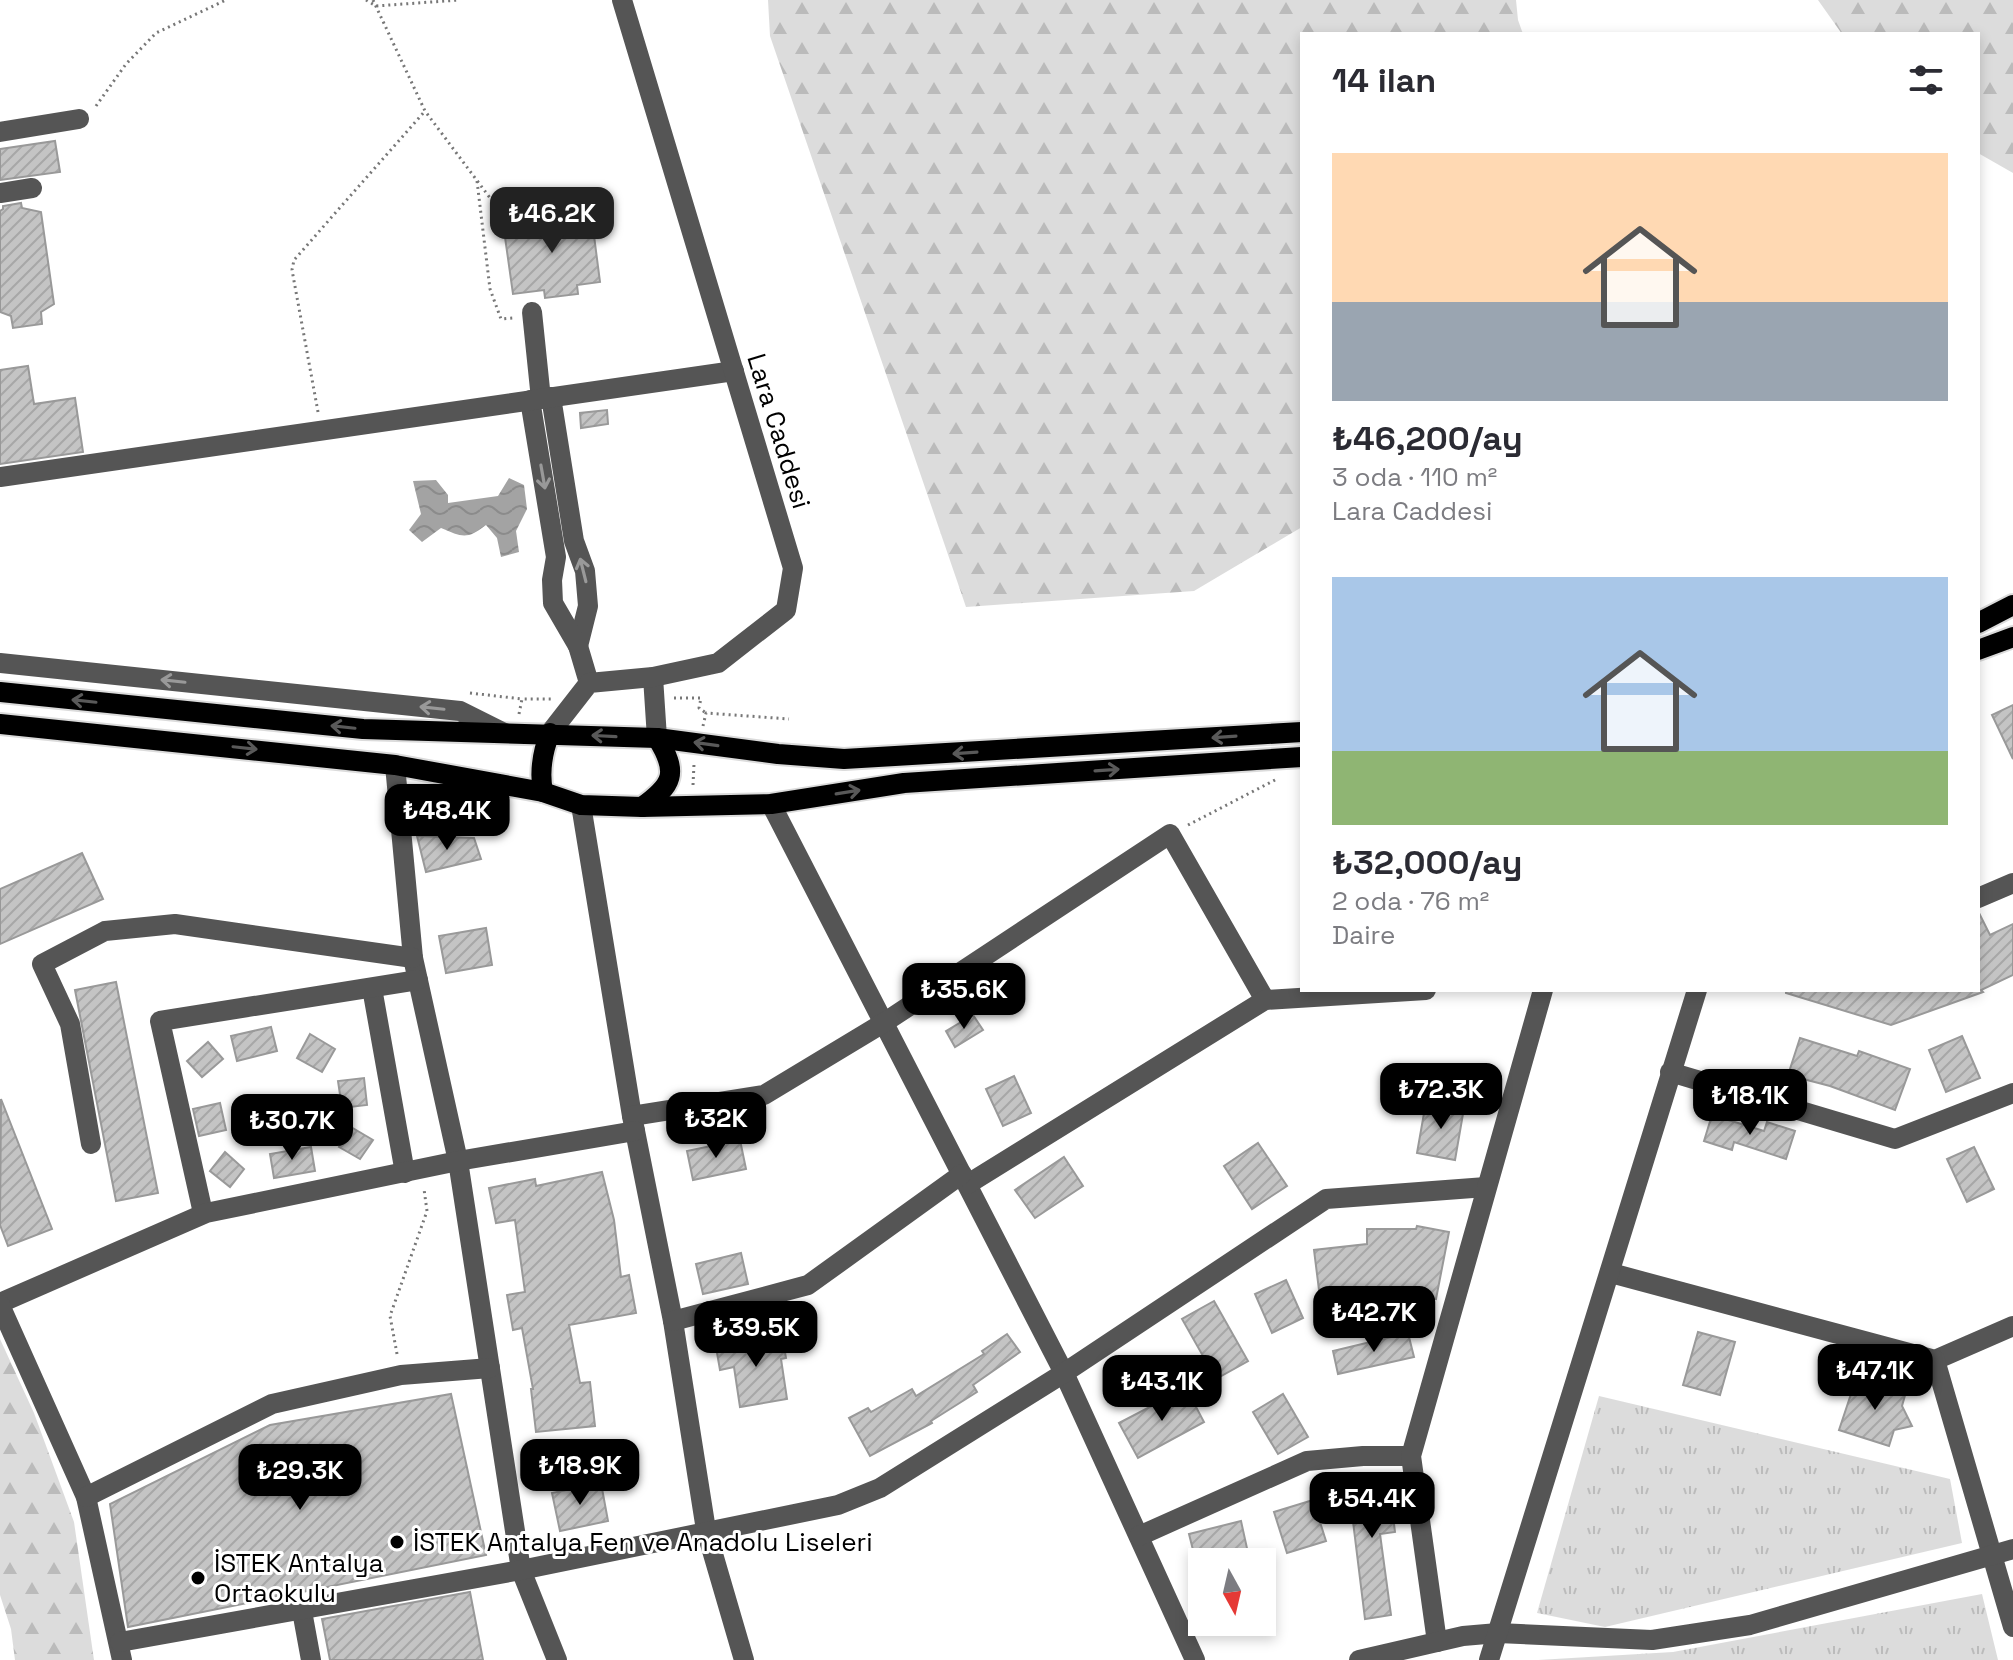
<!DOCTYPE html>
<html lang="tr">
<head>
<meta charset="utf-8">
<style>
	body { margin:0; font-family:"Space Grotesk",sans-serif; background:#f7f7f7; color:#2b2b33; height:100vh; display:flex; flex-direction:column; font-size:30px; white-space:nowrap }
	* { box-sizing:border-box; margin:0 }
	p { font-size:26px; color:#7c7c81 }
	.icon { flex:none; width:44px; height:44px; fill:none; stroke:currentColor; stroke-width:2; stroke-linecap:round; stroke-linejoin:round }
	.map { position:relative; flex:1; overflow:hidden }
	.sheet { position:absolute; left:1300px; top:32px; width:680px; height:960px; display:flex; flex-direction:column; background:#fff; border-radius:0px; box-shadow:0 4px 12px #0003 }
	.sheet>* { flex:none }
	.needle { width:52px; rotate:172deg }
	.buttons { position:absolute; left:1188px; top:1548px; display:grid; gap:16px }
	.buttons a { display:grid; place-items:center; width:88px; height:88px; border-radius:0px; background:#fff; box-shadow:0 4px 12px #0003; font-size:40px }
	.price { position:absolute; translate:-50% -68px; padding:0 18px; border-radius:16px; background:#000; color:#fff; font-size:26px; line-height:52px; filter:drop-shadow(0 2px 4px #0008) }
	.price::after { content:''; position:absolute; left:50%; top:48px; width:24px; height:18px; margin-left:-12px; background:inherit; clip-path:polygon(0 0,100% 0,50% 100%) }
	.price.active { background:#222; color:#fff }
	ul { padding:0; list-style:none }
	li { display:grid; align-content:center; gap:16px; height:424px; padding:0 32px }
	li span { display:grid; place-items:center; height:248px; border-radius:0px; color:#555 }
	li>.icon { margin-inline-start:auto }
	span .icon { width:144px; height:144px; fill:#fffc; stroke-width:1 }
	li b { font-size:34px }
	h2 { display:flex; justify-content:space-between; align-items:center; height:96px; padding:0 32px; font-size:34px }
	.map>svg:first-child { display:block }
	.grass { fill:url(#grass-tufts) }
	.forest { fill:url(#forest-firs) }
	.water { fill:url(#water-waves) }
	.building { fill:url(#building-hatch); stroke:#999; stroke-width:2 }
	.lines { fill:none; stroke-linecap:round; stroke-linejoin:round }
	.major-casing { stroke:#dbdbdb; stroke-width:24 }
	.path { stroke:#777; stroke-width:3; stroke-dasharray:2 4; stroke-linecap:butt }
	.minor { stroke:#555; stroke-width:20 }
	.major { stroke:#000; stroke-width:20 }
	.oneway { stroke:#999 }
	.oneway2 { stroke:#595959 }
	.poi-dot { fill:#000; stroke:#fff; stroke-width:3 }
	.labels { text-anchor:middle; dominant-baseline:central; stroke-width:6; stroke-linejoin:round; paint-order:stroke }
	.street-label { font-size:26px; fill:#000; stroke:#fff }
	.poi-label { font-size:26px; fill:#000; stroke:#fff; text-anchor:start }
</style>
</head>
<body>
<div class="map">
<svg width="2013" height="1660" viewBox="0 0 2013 1660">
	<defs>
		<pattern id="grass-tufts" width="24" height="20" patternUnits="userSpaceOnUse" patternTransform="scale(2)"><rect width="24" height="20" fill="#dcdcdc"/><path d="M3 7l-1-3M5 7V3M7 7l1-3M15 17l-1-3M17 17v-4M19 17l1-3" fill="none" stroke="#bbb"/></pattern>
		<pattern id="forest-firs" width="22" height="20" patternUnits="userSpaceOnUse" patternTransform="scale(2)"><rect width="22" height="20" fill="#dcdcdc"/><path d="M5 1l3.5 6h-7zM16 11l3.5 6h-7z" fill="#bbb"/></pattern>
		<pattern id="water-waves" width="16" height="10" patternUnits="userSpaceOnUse" patternTransform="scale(2)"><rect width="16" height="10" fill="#a3a3a3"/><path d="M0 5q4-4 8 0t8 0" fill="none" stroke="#8b8b8b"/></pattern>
		<pattern id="building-hatch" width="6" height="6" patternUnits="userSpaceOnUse" patternTransform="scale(2)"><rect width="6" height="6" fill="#c4c4c4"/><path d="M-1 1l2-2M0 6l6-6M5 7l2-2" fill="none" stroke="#a7a7a7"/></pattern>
	</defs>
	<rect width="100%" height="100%" fill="#fff"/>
	<g class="grass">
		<polygon points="1599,1396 1950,1479 1962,1543 1605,1627 1537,1613"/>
		<polygon points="1982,1594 1998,1660 1538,1660 1673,1652"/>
	</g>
	<g class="forest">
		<polygon points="768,0 1516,0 1518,20 1523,34 1302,34 1302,527 1194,591 966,607 770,36"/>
		<polygon points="1818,0 2013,0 2013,173 1978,153 1978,34 1842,34"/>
		<polygon points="0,1339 34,1413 74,1522 94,1660 15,1660 11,1629 0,1595"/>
	</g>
	<path class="water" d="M509,478L524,485L527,509L516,531L519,552L501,557L497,538L486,525C467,540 462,537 441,528L422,542L409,530L421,514L413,481L436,480L448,495V503L498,496Z"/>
	<g class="building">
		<polygon points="55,141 60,172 0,180 0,149"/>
		<polygon points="21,203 22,208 41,212 54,304 41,312 42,324 13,328 11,316 0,312 0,211 3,209 3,206"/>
		<polygon points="578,207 581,230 593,228 600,282 577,285 578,294 545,298 544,290 513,294 504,230 535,226 533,213"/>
		<polygon points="28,366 34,404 75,398 83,452 0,464 0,370"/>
		<polygon points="607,410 608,424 581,428 580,413"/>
		<polygon points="2013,705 2013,759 1992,715"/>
		<polygon points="417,836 474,838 481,859 426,872"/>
		<polygon points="82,853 103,899 0,944 0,889"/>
		<polygon points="1978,911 1990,935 2013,924 2013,975 1981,990 1983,992 1891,1025 1786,993 1786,990 1978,990"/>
		<polygon points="486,928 492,965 446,973 439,936"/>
		<polygon points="116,982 158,1193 116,1201 75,990"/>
		<polygon points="973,1015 983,1030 955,1047 946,1031"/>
		<polygon points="271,1027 277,1051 237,1061 231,1036"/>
		<polygon points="310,1034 335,1049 322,1072 297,1058"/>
		<polygon points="1962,1036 1980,1078 1946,1092 1929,1050"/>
		<polygon points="1800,1038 1857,1056 1859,1051 1910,1069 1895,1110 1830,1086 1788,1075"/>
		<polygon points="208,1042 223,1059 202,1077 187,1061"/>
		<polygon points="1014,1076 1031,1113 1003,1126 986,1089"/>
		<polygon points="364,1078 367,1105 342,1108 338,1081"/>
		<polygon points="1,1099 52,1229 8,1246 0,1225"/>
		<polygon points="1426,1102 1464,1108 1455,1160 1417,1153"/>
		<polygon points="220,1103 226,1130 199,1136 193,1109"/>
		<polygon points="1712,1115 1764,1131 1767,1122 1795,1131 1786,1159 1734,1142 1732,1150 1704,1141"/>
		<polygon points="351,1127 373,1140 360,1159 339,1147"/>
		<polygon points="740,1140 746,1169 693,1180 687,1151"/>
		<polygon points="1258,1143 1287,1186 1252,1209 1224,1166"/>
		<polygon points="311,1147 315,1171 274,1178 270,1154"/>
		<polygon points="1974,1147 1994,1189 1967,1202 1947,1159"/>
		<polygon points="225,1152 244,1169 230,1187 210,1171"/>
		<polygon points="1064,1157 1083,1186 1035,1218 1015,1190"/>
		<polygon points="602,1172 614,1220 621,1277 629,1275 636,1313 569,1325 580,1383 590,1382 595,1426 536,1432 531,1389 533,1389 522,1328 513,1330 507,1295 525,1292 515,1220 496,1223 489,1188 535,1179 536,1186"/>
		<polygon points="1417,1226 1449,1232 1436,1299 1392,1291 1392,1301 1354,1300 1356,1310 1322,1314 1314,1250 1367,1244 1367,1229 1416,1229"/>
		<polygon points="741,1253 748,1284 703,1294 696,1264"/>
		<polygon points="1286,1280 1303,1318 1272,1333 1255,1294"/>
		<polygon points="1214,1301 1248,1361 1216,1379 1182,1319"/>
		<polygon points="1698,1332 1735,1342 1720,1395 1683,1385"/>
		<polygon points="1408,1333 1414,1357 1338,1374 1333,1351"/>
		<polygon points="1007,1334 1020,1352 973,1385 977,1392 931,1421 932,1423 870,1456 849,1418 868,1408 871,1412 912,1389 916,1396 984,1354 982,1351"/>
		<polygon points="782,1335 786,1358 781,1359 787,1399 740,1407 734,1367 720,1370 716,1347"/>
		<polygon points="1857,1376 1906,1392 1902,1406 1912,1426 1894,1430 1889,1446 1839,1430"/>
		<polygon points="1186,1388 1204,1422 1138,1458 1119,1423"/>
		<polygon points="451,1394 486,1555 128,1627 110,1504 270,1425"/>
		<polygon points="1283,1394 1308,1437 1278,1454 1253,1412"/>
		<polygon points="1388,1476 1395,1532 1380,1534 1391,1615 1365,1619 1348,1481"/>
		<polygon points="601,1483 608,1521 560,1531 552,1493"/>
		<polygon points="1313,1500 1326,1541 1287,1553 1274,1512"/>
		<polygon points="1241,1521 1250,1562 1196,1562 1189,1534"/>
		<polygon points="470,1592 483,1660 330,1660 322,1619"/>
	</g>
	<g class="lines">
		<defs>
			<g id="major">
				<polyline points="1978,623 2013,605"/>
				<polyline points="1978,650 2013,637"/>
				<polyline points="0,692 363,729 657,738 778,754 844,759 1302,732"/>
				<polyline points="0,724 395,765 543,792 581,805 642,807 771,804 904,783 1302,757"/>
				<path d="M543,792C539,771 542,753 550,733"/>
				<path d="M642,807C673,785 679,773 657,738"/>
			</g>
		</defs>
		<use href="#major" class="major-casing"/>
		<g class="path">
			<polyline points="366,0 376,6 459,0"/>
			<polyline points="373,0 425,111 508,222"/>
			<polyline points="96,106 126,64 156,33 226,0"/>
			<polyline points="477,181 490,289 501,319 513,318"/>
			<polyline points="318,412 292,270 294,260 425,111"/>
			<polyline points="470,693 522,699"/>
			<polyline points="674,698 701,698 699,708 706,713"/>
			<polyline points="519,714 522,699 551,699"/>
			<polyline points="703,726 706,713 789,719"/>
			<polyline points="693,785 694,764"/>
			<polyline points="1188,825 1277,779"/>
			<polyline points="397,1354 390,1316 427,1211 424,1189"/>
		</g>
		<g class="minor">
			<polyline points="0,132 79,119"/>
			<polyline points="0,193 32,188"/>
			<polyline points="532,312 541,399"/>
			<polyline points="551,397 574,541 585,571 588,606 578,646"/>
			<polyline points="530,400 556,557 552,580 553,603 578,646 589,683"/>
			<polyline points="0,477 734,371"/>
			<polyline points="0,663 460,711 504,733"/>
			<polyline points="653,677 657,738"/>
			<polyline points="550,733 589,683 653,677 718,663 786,610 793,568 622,0"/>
			<polyline points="395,765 413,958 458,1161 521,1570 557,1660"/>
			<polyline points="771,804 1064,1373 1195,1660"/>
			<polyline points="581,805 632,1116 673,1321 706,1530 744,1660"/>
			<polyline points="1978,898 2013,883"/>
			<polyline points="372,988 405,1173"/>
			<polyline points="1670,1072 1895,1139 2013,1093"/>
			<polyline points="632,1116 764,1095 885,1022 1170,834 1265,1000"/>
			<polyline points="91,1144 70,1024 42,964 105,931 175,924 413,958"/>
			<polyline points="968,1184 1265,1000 1426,990"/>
			<polyline points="203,1213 160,1021 418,980"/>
			<polyline points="1611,1273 1935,1360 2013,1326"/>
			<polyline points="0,1303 206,1213 458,1161 635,1131"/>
			<polyline points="0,1305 86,1497 122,1660"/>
			<polyline points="673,1321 808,1285 962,1174"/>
			<polyline points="1935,1360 2013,1627"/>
			<polyline points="86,1497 272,1404 401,1375 490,1368"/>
			<polyline points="1139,1536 1307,1461 1363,1456 1411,1456"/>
			<polyline points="302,1611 311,1660"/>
			<polyline points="120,1642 521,1570 838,1505 880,1488 1064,1373 1326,1199 1486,1187"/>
			<polyline points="1437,1642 1411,1456 1543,990"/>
			<polyline points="1359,1660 1463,1636 1498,1633 1652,1640 1750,1625 2013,1549"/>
			<polyline points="1489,1660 1697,990"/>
		</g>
		<use href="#major" class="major"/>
	</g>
	<defs><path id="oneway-shaft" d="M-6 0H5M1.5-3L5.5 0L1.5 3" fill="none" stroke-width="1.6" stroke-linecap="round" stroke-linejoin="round" transform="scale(2)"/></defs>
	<g class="oneway">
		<use href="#oneway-shaft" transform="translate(543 477) rotate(80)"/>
		<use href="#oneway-shaft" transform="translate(583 570) rotate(-104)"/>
		<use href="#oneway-shaft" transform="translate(173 681) rotate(-174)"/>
		<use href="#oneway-shaft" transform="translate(432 708) rotate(-174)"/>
	</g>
	<g class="oneway2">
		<use href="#oneway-shaft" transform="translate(84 701) rotate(-174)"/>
		<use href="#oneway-shaft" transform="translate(343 727) rotate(-174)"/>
		<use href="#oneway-shaft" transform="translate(604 736) rotate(-177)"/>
		<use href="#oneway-shaft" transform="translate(1224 737) rotate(176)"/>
		<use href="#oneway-shaft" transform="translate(706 744) rotate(-172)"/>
		<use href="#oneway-shaft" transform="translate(245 748) rotate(6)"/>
		<use href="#oneway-shaft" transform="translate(965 753) rotate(176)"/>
		<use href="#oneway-shaft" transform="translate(1107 770) rotate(-4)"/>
		<use href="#oneway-shaft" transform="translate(848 792) rotate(-9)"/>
	</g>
	<g class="poi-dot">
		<circle cx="397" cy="1542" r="8"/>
		<circle cx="198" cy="1578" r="8"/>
	</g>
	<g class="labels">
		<g class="street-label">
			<text transform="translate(779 431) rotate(73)">Lara Caddesi</text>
		</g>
		<g class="poi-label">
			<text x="413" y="1542">İSTEK Antalya Fen ve Anadolu Liseleri</text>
			<text x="214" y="1563">İSTEK Antalya<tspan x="214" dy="30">Ortaokulu</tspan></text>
		</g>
	</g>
</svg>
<div class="buttons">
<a><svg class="needle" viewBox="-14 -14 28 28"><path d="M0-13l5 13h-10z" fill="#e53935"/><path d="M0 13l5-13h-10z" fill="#7c7c81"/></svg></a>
</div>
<b class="price active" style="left:552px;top:255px">₺46.2K</b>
<b class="price" style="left:447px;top:852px">₺48.4K</b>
<b class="price" style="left:964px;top:1031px">₺35.6K</b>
<b class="price" style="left:1441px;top:1131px">₺72.3K</b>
<b class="price" style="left:1750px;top:1137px">₺18.1K</b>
<b class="price" style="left:716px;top:1160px">₺32K</b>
<b class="price" style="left:292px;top:1162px">₺30.7K</b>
<b class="price" style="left:1374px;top:1354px">₺42.7K</b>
<b class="price" style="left:756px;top:1369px">₺39.5K</b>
<b class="price" style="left:1875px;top:1412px">₺47.1K</b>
<b class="price" style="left:1162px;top:1423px">₺43.1K</b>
<b class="price" style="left:580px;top:1507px">₺18.9K</b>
<b class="price" style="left:300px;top:1512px">₺29.3K</b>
<b class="price" style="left:1372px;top:1540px">₺54.4K</b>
<section class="sheet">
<h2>14 ilan<svg class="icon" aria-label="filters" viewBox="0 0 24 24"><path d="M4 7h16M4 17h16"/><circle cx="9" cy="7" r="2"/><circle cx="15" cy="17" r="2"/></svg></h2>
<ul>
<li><span style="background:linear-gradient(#ffd9b3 60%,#9aa5b1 0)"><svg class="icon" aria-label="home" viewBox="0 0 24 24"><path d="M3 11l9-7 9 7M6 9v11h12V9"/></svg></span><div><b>₺46,200/ay</b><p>3 oda · 110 m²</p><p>Lara Caddesi</p></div></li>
<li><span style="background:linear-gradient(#a9c7e8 70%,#8fb573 0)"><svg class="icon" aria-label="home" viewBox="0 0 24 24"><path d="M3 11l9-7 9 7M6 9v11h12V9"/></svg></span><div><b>₺32,000/ay</b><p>2 oda · 76 m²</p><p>Daire</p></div></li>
</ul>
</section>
</div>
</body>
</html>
